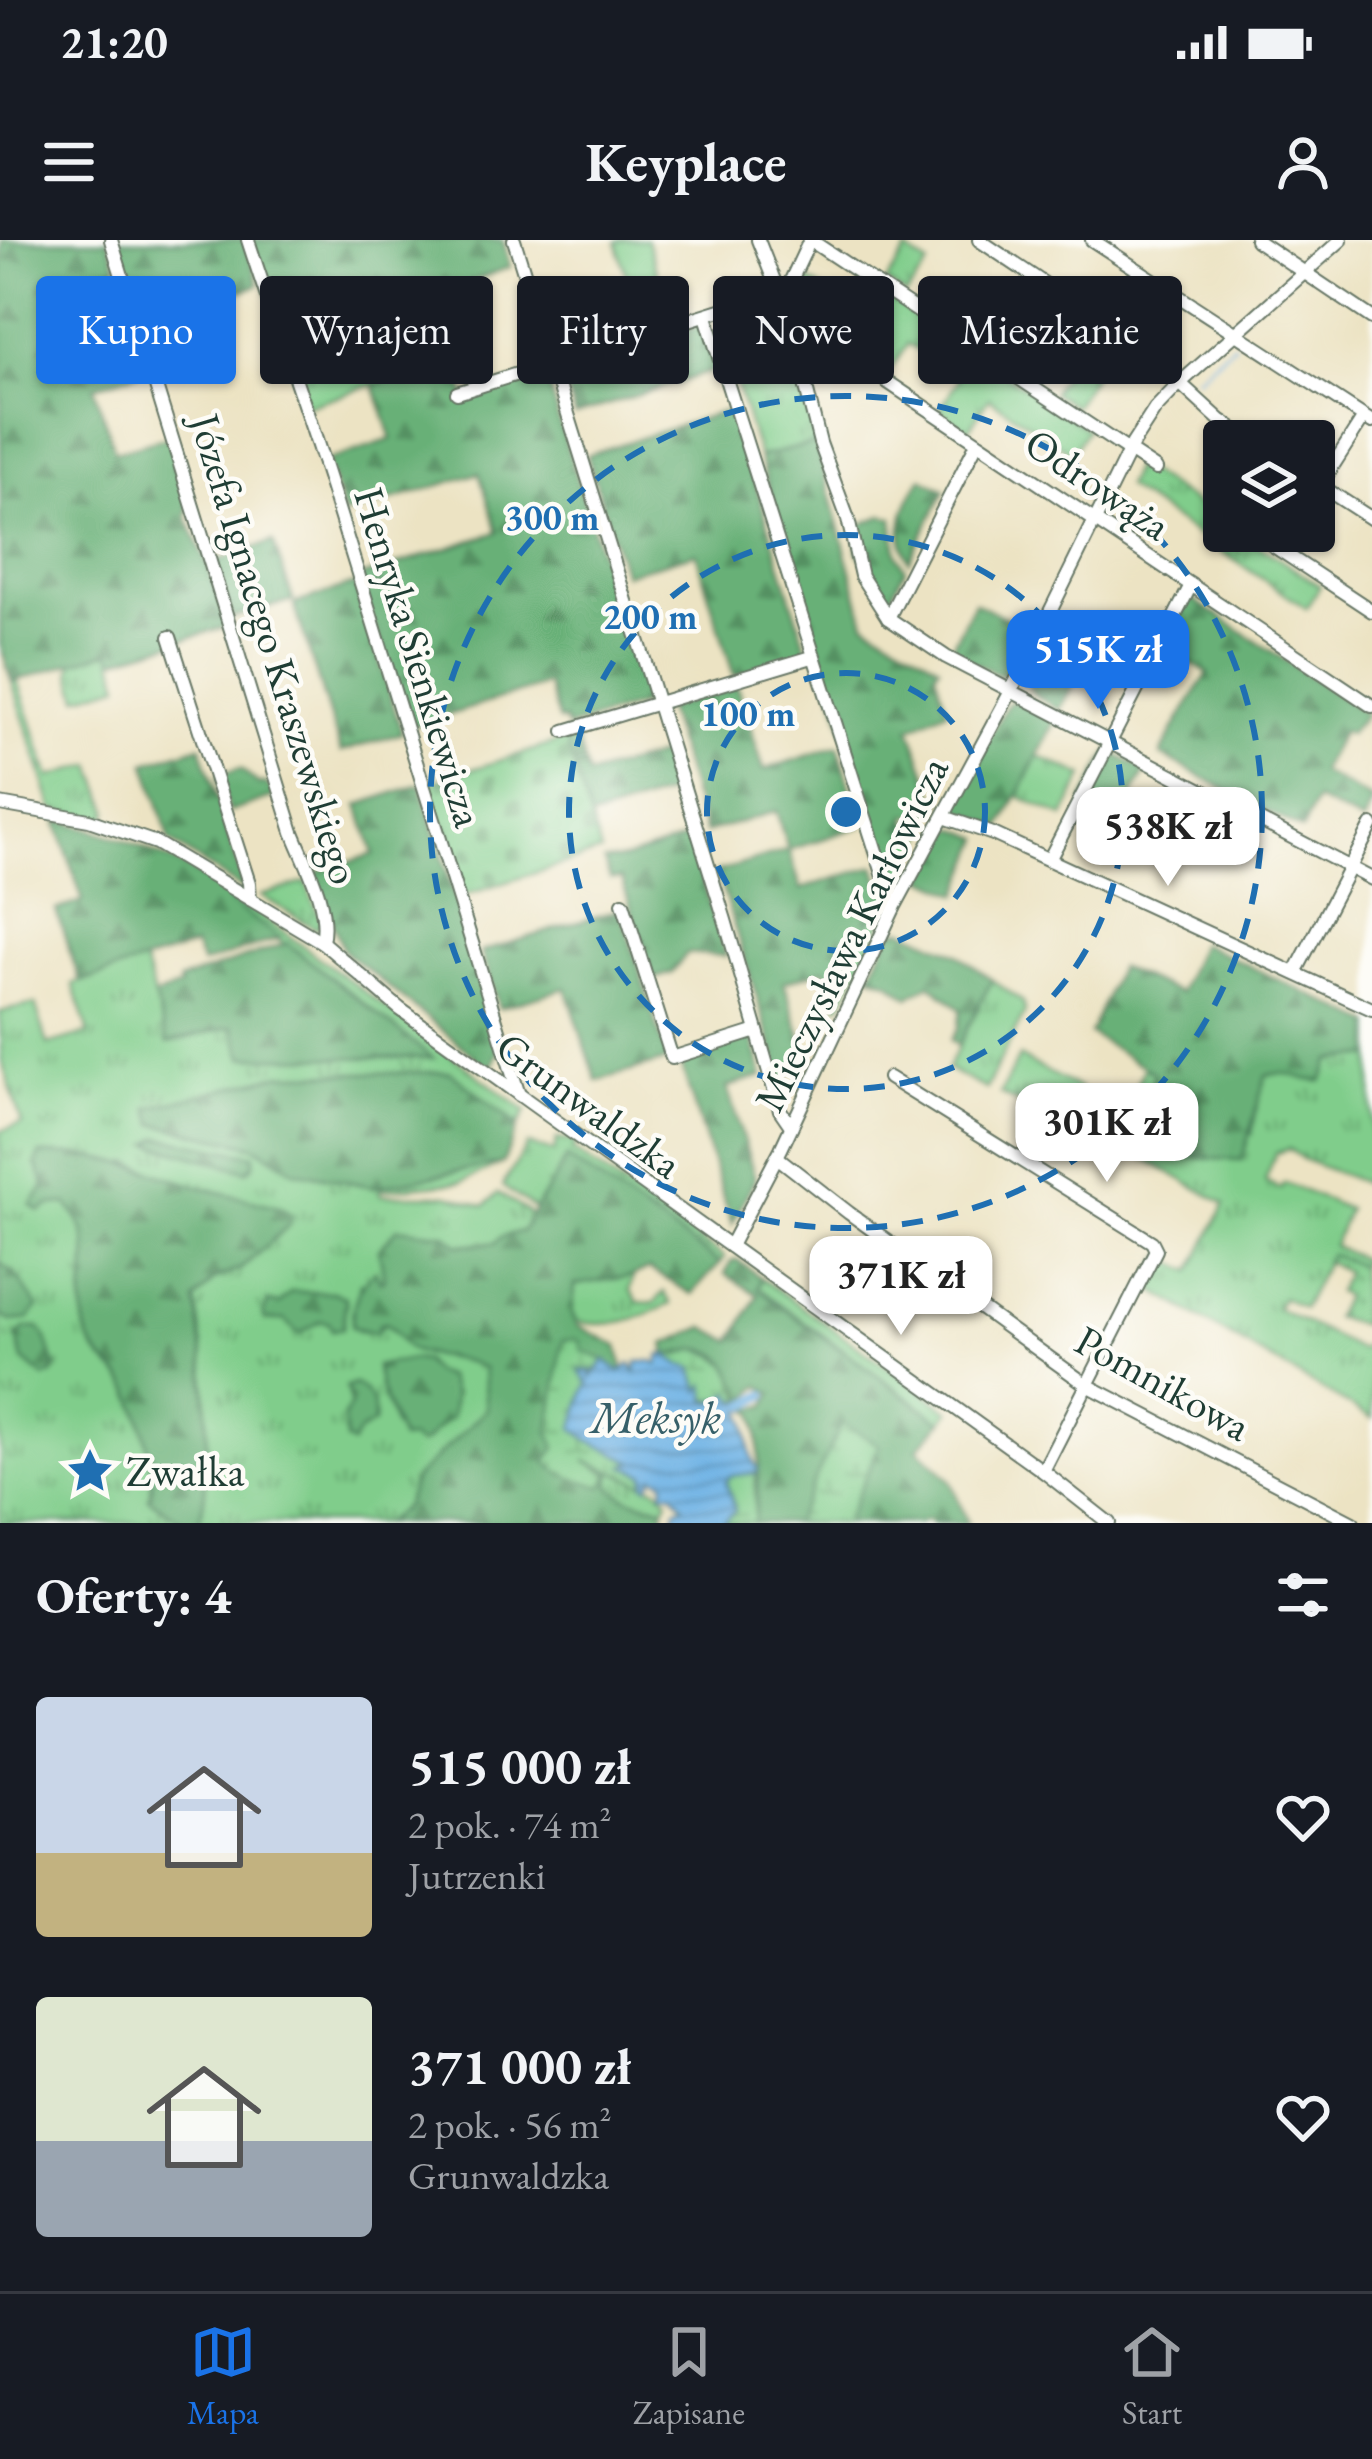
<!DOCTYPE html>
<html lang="pl">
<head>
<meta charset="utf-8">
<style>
	body { margin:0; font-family:"EB Garamond",serif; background:#20242c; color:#f1f3f6; height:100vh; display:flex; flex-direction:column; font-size:45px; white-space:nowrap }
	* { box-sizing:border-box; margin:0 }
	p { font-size:39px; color:#9ea1a6 }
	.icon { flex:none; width:66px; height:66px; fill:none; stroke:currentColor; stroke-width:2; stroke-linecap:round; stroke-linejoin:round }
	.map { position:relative; height:1283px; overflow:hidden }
	.side { display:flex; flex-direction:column; background:#171b24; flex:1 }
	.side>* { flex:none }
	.banner { position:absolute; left:36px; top:36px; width:1302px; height:108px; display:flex; gap:24px }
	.tools { position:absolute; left:1203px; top:180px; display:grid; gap:24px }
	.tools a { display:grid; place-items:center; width:132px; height:132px; border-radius:12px; background:#171b24; box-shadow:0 3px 9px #0004; font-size:60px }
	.price { position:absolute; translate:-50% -102px; padding:0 27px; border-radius:24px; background:#fff; color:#222; font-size:39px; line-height:78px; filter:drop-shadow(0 3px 6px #0008) }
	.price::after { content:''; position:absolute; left:50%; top:72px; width:36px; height:27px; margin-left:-18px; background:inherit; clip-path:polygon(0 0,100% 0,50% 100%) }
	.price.on { background:#1a73e8; color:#fff }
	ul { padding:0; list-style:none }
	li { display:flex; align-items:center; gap:36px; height:300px; padding:0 36px }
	li span { display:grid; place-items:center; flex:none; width:336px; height:240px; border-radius:12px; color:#555 }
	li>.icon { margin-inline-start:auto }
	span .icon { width:144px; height:144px; fill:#fffc; stroke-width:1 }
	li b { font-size:51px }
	h2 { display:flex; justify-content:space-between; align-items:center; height:144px; padding:0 36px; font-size:51px }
	.chip { padding:0 42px; border-radius:12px; background:#171b24; box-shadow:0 3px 9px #0004; font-size:42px; line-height:108px }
	.chip.on { background:#1a73e8; color:#fff }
	.status { display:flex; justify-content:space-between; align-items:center; height:84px; padding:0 60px; background:#171b24; direction:ltr }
	.status svg { height:33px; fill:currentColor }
	header { display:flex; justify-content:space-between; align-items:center; height:156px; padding:0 36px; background:#171b24; font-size:54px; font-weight:700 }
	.tab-bar { display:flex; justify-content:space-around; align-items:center; height:168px; border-top:3px solid #363941; background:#171b24; font-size:33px; color:#9ea1a6 }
	.tab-bar a { display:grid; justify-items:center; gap:6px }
	.tab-bar .on { color:#1a73e8 }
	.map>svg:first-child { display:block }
	.grass { fill:url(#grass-tufts); stroke:#508560; stroke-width:3; fill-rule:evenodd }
	.forest { fill:url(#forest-firs); stroke:#447656; stroke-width:3 }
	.wetland { fill:url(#wetland-marsh); stroke:#508560; stroke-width:3 }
	.cemetery { fill:url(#cemetery-stones); stroke:#508560; stroke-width:3 }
	.garden { fill:url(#garden-dots); stroke:#508560; stroke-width:3 }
	.water { fill:url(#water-rules); stroke:#47788c; stroke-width:3 }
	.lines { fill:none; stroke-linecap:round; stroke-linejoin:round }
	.stream { stroke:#6fb3e5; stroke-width:3 }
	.canal { stroke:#6fb3e5; stroke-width:9 }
	.minor-casing { stroke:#677766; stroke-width:16 }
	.minor { stroke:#fff; stroke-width:12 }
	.ring { fill:none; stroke:#1f6fb2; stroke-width:6; stroke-dasharray:21 15 }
	.labels { text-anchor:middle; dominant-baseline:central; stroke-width:9; stroke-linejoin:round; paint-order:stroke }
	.street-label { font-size:42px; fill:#1f3d34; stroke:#fdfcf7 }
	.poi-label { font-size:42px; fill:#1f3d34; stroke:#fdfcf7; text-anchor:start }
	.water-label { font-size:45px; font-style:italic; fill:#376069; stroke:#fdfcf7 }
	.centre { fill:#1f6fb2; stroke:#fdfcf7; stroke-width:6 }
	.ring-label { font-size:36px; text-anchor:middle; font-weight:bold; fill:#1f6fb2; stroke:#fdfcf7; stroke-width:9; stroke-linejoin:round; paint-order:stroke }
</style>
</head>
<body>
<div class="status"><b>21:20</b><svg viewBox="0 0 49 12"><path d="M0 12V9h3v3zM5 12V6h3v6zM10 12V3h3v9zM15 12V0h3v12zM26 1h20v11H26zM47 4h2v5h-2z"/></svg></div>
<header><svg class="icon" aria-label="menu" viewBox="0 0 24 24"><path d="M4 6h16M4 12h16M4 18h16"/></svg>Keyplace<svg class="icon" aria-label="person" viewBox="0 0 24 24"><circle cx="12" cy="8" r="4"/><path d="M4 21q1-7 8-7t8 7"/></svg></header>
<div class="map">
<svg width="1372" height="1283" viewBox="0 0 1372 1283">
	<defs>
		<pattern id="grass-tufts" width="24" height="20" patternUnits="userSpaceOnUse" patternTransform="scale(3)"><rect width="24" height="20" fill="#80cd8b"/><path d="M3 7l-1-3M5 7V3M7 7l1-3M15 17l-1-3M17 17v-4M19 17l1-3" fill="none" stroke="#68a872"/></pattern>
		<pattern id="forest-firs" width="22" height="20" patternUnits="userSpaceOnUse" patternTransform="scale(3)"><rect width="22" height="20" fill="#68b077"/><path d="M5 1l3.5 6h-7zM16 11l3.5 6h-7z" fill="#559062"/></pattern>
		<pattern id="wetland-marsh" width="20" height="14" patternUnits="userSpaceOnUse" patternTransform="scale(3)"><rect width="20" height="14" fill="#80cd8b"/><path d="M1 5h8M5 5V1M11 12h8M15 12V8" fill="none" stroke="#68a872"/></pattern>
		<pattern id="cemetery-stones" width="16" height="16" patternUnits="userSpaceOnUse" patternTransform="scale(3)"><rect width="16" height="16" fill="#80cd8b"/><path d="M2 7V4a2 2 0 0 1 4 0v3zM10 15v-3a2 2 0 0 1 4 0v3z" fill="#68a872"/></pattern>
		<pattern id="garden-dots" width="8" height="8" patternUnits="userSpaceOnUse" patternTransform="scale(3)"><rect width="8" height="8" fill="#80cd8b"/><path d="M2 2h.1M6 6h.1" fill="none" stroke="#68a872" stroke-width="1.8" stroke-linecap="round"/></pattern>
		<pattern id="water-rules" width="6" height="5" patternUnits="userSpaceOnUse" patternTransform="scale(3)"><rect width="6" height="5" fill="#6fb3e5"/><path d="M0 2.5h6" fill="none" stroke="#5b93ba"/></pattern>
	</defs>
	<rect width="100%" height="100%" fill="#fdfcf7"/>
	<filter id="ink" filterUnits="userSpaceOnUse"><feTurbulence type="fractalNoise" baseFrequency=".00833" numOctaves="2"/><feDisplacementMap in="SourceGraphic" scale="24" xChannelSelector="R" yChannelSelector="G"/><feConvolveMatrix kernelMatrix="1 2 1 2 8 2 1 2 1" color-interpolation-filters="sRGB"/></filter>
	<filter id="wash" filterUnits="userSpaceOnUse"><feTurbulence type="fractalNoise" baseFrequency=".004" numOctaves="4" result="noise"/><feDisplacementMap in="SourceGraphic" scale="48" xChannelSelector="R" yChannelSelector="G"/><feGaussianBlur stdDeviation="2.7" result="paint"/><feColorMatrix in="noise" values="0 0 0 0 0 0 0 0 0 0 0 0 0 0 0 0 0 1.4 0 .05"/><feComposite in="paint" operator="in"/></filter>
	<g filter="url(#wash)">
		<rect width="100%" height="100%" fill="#ece3c3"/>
		<g class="grass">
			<polygon points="624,0 647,0 659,39 630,47 616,2"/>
			<polygon points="907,11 928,25 907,55 886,42"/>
			<polygon points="801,36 832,55 811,87 797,78 789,65"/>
			<polygon points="875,49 1087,189 1072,213 989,158 968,190 939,171 959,138 908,104 886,136 861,120 882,89 858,73"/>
			<polygon points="991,65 1032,93 1011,125 969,97"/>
			<polygon points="428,66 447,121 306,166 288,112"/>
			<polygon points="791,106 816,203 759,217 731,127"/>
			<polygon points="1073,121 1094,135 1074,166 1052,152"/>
			<polygon points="1135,224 1224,282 1224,291 1237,291 1320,346 1306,368 1125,247"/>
			<polygon points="111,411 121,444 79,457 71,431 74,422"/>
			<polygon points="18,440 50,537 93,525 109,570 105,581 53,569 12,442"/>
			<polygon points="1038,516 1084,536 1064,577 1018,556"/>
			<polygon points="908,582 928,589 841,765 837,765 832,748 854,713 907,593"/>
			<polygon points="306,642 322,684 316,689 261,656"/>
			<path d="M235,656L526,871L518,886L450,832L155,884L254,906L296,931L374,947L503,923L462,942L379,950L381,955H448L485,966L498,953L532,975L522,991L501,997L495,1003L458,1005L398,988L384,1006V1040L360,1043L355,1069L358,1091L376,1093L385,1083L414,1111L466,1119L483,1128L486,1170L415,1238L404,1267L385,1283H198C214,1246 206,1102 195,1061L214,1040L241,1029L290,984L129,922L45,945L50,965L67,963C105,1008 74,1041 86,1090C91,1114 110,1124 125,1142C139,1159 159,1239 149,1259L184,1283H0V891L22,884L1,819L0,772L35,764L48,805L89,793L73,744L144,722L168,803L234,786L243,817H431L231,663ZM447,1137L451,1150L427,1201L410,1199L394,1187L383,1145Z"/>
			<polygon points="992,740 1023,762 1025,772 986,849 947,829"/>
			<path d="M1372,816V946L1304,920L1289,909L1276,913L1265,941L1279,948L1285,943L1348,969L1333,1006L1361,1019L1360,1026L1330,1014L1303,1068L1282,1057L1276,1068L1361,1110L1367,1103L1372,1108V1179L1147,1047L1162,1017L1192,1031L1225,964L1109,898L1145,827L1154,833L1151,850L1252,894L1260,847L1266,835C1287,831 1305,833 1326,828L1331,820Z"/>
			<polygon points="1019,817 1080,849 1062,886 1000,854"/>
			<polygon points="557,899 577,902 572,910 724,1017 720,1023 567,918 535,969 502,946 528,905 554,912"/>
			<path d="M625,1035L633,1036L630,1050L638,1062L654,1063L664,1052L671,1064C641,1078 608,1090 576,1081L572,1073L575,1045Z"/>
			<polygon points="761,1038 950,1171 942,1182 758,1048"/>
			<path d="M612,1231L659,1249L668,1260L664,1268C644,1262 624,1261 609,1245Z"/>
		</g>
		<g class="forest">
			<polygon points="2,0 108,0 117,26 62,44 78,95 133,77 150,129 94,147 115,212 169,196 188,259 187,279 205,318 228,386 114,420 110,411 12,442 0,404"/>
			<polygon points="114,0 245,0 259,45 200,65 217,115 157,133"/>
			<polygon points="250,0 503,0 510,27 426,58 428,66 288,112"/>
			<polygon points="705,84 720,129 575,175 561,129"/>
			<polygon points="447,121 455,146 462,146 466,156 544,133 647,463 567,488 564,480 559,481 547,444 407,488 359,337 498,292 479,233 344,275 326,221 392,199 374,145"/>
			<polygon points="732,169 808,412 734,436 696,313 624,334 587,215"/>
			<polygon points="816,203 865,382 939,425 935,432 947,470 910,488 937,561 943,561 932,573 908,576 902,620 892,641 759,217"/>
			<path d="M922,238L945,250L909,321C894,291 905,263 922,238Z"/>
			<polygon points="884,275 893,278 897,314 905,329 888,362 858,312 856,287"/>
			<polygon points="273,302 293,360 233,378 215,321"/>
			<polygon points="355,344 402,493 341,512 294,364"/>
			<path d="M1188,356L1366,474L1349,494L1342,491L1320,532L1372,560L1363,583L1316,560L1302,590L1161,515C1173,487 1191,461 1208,433L1175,415L1180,406L1166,399Z"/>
			<polygon points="974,362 1031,390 1010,432 1001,436 950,410"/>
			<path d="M1038,412L1080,433L1060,469C1026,452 1021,448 1038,412Z"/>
			<polygon points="737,446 764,530 838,506 862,586 789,610 801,649 875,626 885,655 832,748 825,729 784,742 805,808 784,843 717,632 788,610 776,571 705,593 666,469"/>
			<polygon points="1017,461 1055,482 1001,588 956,568 955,562 1008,463"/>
			<polygon points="574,491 588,536 662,514 674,552 590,579 563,494"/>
			<polygon points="201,506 245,648 241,649 170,601 146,523"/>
			<polygon points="1109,511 1146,531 1118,581 1082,562"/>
			<polygon points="240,529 259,545 265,543 277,556 230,572 217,537"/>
			<polygon points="420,544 491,776 498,810 493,825 484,824 344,711 313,634 374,614 359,565"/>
			<path d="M62,581C132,600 172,618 235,656L231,663L280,698L202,724L194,706L80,742L56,670L83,661L57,583Z"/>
			<polygon points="956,588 982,598 959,654 924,638 949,591"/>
			<polygon points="688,598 726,716 687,713 672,733 653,739 622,639 610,639 604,621 625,619"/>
			<polygon points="620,669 668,820 597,841 566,748 499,768 481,712"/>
			<polygon points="902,689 958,714 992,740 958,806 951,800 958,789 961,769 930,744 909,757 890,742 870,735 891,693"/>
			<polygon points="287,703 296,710 433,818 243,817 233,786 167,803 154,756 180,747 179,741"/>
			<path d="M1200,703L1372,784V816L1331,820L1322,841C1299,842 1294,829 1266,835L1242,920C1160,917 1146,921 1154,833L1090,794L1118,727L1179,753Z"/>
			<polygon points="752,796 763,836 727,847 755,938 732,984 679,819"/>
			<polygon points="450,832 518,886 503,923 374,947 296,931 254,906 155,884 149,868 282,834"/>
			<polygon points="159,897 254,915 254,925 247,931 150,904"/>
			<path d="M40,914C101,913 134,926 190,944C220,953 252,960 282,968L291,975L290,984L240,1029L213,1040L195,1061C206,1103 214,1245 198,1283H184L149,1259C159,1239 139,1159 125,1142C110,1124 92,1114 86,1090C74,1041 105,1007 67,964L50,965L40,971L31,965L45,945L36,924Z"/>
			<path d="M567,918L720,1023L692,1054L649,1029L633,1036L575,1045L572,1073L577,1085L618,1106L623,1128L620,1132L614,1131L564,1101L561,1111L550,1192L556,1208L546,1221L583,1219L612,1231L609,1245C623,1261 644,1262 664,1268L663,1278L670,1283H385L404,1267L415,1238L486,1170L483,1128C460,1116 437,1119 414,1111C401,1106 397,1090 386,1083L379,1085L377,1093L352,1087C351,1066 358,1045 375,1031L380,1041L384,1040L379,1009L398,988L445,994L458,1005L495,1003L501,997L522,991Z"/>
			<path d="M737,1020L761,1038L758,1048L780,1066L942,1182L918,1208L950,1240L968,1283H931L927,1279L918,1283H845L879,1206L842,1184L794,1283H754C758,1245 763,1210 754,1173L748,1169L766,1166L773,1153L760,1146L746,1161L742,1159C736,1137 727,1108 697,1109C686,1110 680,1115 667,1114L665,1104L705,1087L732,1101L758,1055L725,1034L731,1022Z"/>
			<polygon points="0,1023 15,1034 38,1067 29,1079 11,1081 0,1075"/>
			<polygon points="291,1052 333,1052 346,1058 343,1088 332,1090 329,1083 321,1081 299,1094 284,1080 265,1080 263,1074 268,1062 279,1064"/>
			<path d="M26,1088H39C49,1097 48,1113 56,1125L53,1133L44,1138L23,1120L17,1096Z"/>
			<path d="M412,1119L424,1121L433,1132L447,1137L454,1155L451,1178C436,1185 433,1198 419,1205L410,1199L401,1200C394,1180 377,1147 376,1126Z"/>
			<path d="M355,1144C371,1154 376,1164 374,1183L359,1192L352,1204L346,1200L343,1178L351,1165L346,1147Z"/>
		</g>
		<g class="wetland">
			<path d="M574,1099L580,1101L582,1111L605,1120L590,1138L592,1131H580L589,1145C578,1157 581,1175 574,1188L590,1201L636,1223L625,1226L646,1234L644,1244L585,1220L610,1234L603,1246C584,1242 559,1237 546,1221L556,1208L550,1192L561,1111L563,1101Z"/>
			<path d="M696,1109C726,1115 735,1130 742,1159L746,1161L706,1159L705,1147L700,1152L685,1128L667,1114L680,1115Z"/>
			<polygon points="842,1183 879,1205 845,1283 794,1283"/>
			<polygon points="751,1231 756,1233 754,1283 723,1283 733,1263 726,1242 730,1236"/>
		</g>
		<polygon class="cemetery" points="565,500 601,612 463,656 425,544"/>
		<polygon class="garden" points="1330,1014 1360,1026 1362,1085 1334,1077 1345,1056 1337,1052 1346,1032 1326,1021"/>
		<path class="water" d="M667,1114L680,1125L693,1128L700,1151L705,1145L707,1160L715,1162L731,1153L738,1162L746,1161L748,1169L742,1171C751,1189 746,1213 758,1229L756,1233L730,1236L726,1242L735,1270L723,1283L674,1280L676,1269L684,1265L673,1253L663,1252L665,1242L654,1236L649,1246L645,1244V1234L625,1226L634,1222L590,1201L573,1188C581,1175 578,1157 589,1145L580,1131H592L591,1138L605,1120L620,1132L630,1124L636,1132L637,1122L653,1121L658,1125L660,1116Z"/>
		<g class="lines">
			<polyline class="stream" points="1196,138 1234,104"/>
			<polyline class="canal" points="747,1165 765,1155"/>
		</g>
	</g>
	<g filter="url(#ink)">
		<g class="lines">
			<defs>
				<g id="minor">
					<path d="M111,0L293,592C306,625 330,666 322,702"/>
					<path d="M248,0C277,90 311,178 338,269C398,464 459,659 519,855"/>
					<polyline points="514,0 725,680 780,870 791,886"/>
					<polyline points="758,0 788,76 820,203 848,279 861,336 888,378 946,417 1372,639"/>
					<polyline points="810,0 1156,229"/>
					<polyline points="979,0 1146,112 1220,180 1252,201"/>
					<polyline points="1092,0 1372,182"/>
					<polyline points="1256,0 1372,78"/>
					<polyline points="706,76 894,668"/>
					<polyline points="789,76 1372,466"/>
					<polyline points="457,153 787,49 810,0"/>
					<polyline points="1318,244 1372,279"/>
					<polyline points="1314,255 1364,177"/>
					<polyline points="1213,266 1224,273"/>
					<polyline points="1251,291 1372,371"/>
					<polyline points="1280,310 1292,291"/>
					<polyline points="888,378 977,203"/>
					<polyline points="170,397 249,643 250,659"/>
					<polyline points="565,491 812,417"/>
					<polyline points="0,564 89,580 156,603 322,702 400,769 1043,1231 1109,1283"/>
					<polyline points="944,577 993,594 1372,769"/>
					<polyline points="1049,620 1191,345"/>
					<polyline points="623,663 672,818 757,791"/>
					<polyline points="1295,733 1372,585"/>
					<polyline points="889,838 1152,1002 1156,1010 1043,1231"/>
					<polyline points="777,917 849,973 1087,1145 1353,1283"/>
					<polyline points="730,1006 781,909 894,668 1011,451 1133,203 1155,169 1179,144 1341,0"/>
				</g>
			</defs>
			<use href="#minor" class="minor-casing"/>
			<use href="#minor" class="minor"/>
		</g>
	</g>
	<g class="ring">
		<circle cx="846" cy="572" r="139"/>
		<circle cx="846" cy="572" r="277"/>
		<circle cx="846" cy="572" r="416"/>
	</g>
	<defs>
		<symbol id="sight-bare" viewBox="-9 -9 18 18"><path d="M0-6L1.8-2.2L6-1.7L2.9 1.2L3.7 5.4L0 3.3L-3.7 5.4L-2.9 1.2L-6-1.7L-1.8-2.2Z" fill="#1f6fb2" stroke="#fdfcf7" stroke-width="2.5" paint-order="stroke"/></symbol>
	</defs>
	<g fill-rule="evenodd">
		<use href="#sight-bare" x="57" y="1198" width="66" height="66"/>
	</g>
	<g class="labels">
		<g class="street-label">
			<text transform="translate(1098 244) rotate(34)">Odrowąża</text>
			<text transform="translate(275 409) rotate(73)">Józefa Ignacego Kraszewskiego</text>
			<text transform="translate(419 417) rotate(73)">Henryka Sienkiewicza</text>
			<text transform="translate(851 694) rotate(-64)">Mieczysława Karłowicza</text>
			<text transform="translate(589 865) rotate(36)">Grunwaldzka</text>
			<text transform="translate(1163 1143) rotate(29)">Pomnikowa</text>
		</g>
		<g class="poi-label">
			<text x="126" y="1231">Zwałka</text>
		</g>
		<g class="water-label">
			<text x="656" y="1177">Meksyk</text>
		</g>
	</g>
	<circle cx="846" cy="572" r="18" class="centre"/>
	<g class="ring-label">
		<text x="552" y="290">300 m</text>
		<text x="650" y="389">200 m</text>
		<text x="748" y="486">100 m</text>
	</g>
</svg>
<div class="tools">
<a><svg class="icon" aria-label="layers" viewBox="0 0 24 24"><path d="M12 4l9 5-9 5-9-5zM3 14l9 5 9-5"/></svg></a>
</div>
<b class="price on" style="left:1098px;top:472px">515K zł</b>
<b class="price" style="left:1168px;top:649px">538K zł</b>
<b class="price" style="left:1107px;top:945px">301K zł</b>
<b class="price" style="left:901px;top:1098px">371K zł</b>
<div class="banner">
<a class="chip on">Kupno</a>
<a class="chip">Wynajem</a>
<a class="chip">Filtry</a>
<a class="chip">Nowe</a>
<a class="chip">Mieszkanie</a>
</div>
</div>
<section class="side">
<h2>Oferty: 4<svg class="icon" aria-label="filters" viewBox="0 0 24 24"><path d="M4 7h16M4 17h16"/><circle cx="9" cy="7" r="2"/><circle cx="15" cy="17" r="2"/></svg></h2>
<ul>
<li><span style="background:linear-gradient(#c9d6e8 65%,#c2b280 0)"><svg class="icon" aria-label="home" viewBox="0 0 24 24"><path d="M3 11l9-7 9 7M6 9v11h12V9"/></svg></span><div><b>515 000 zł</b><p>2 pok. · 74 m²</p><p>Jutrzenki</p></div><svg class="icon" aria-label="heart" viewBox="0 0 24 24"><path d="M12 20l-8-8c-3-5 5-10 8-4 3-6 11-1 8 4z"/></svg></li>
<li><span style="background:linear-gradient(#dfe7d0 60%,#9aa5b1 0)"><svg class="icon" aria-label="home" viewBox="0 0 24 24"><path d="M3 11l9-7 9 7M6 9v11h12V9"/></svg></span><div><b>371 000 zł</b><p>2 pok. · 56 m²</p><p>Grunwaldzka</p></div><svg class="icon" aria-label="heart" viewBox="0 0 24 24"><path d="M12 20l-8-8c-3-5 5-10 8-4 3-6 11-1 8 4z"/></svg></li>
</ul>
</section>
<nav class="tab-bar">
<a class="on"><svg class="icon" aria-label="map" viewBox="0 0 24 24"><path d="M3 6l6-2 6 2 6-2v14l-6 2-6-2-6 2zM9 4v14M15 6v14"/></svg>Mapa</a>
<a><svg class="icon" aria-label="saved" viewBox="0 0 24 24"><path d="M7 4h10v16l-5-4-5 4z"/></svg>Zapisane</a>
<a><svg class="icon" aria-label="home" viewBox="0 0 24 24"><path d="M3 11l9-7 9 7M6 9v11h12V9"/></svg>Start</a>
</nav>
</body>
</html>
